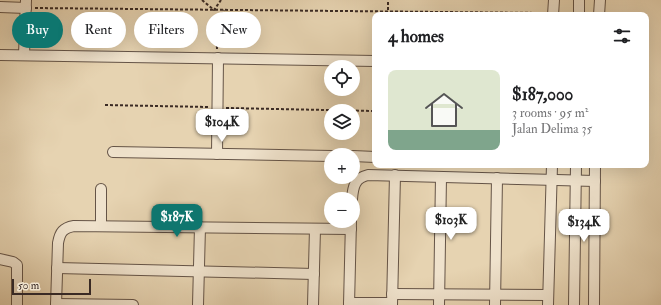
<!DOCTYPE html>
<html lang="en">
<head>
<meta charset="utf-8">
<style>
	body { margin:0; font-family:"IM FELL Double Pica",serif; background:#f6f6f6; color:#202124; height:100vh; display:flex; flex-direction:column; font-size:15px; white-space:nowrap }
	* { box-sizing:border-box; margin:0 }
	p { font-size:13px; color:#757577 }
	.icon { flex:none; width:22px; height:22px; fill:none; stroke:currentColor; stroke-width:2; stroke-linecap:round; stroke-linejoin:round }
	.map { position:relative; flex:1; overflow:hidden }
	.panel { position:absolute; left:372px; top:12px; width:277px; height:156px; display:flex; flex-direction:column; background:#fff; border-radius:8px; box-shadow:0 4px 16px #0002 }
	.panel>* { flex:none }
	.hud { position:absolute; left:12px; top:12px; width:300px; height:36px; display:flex; gap:8px }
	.tools { position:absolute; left:324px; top:60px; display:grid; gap:8px }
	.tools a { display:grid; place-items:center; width:36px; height:36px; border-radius:50%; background:#fff; box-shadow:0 4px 16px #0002; font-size:20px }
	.scale { position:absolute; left:12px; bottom:10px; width:79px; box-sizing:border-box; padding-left:4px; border:2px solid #3a2a24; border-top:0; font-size:11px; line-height:14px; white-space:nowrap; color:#3a2a24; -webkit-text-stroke:3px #efe2cc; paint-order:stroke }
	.price { position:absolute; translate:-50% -34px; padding:0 9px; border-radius:8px; background:#fff; color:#222; font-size:13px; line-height:26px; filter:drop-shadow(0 1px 2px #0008) }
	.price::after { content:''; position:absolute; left:50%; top:24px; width:12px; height:9px; margin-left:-6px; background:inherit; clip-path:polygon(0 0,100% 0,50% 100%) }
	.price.selected { background:#0f766e; color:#fff }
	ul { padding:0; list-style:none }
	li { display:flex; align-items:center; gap:12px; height:100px; padding:0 16px }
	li+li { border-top:1px solid #e0e0e0 }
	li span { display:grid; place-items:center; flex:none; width:112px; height:80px; border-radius:8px; color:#555 }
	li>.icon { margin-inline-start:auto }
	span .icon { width:48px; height:48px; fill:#fffc; stroke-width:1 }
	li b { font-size:17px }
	h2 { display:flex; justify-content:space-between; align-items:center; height:48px; padding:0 16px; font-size:17px }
	.tag { padding:0 14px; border-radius:18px; background:#fff; box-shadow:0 4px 16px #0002; font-size:14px; line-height:36px }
	.tag.selected { background:#0f766e; color:#fff }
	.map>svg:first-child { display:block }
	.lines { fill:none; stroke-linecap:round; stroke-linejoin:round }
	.minor-casing { stroke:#655447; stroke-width:12 }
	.path { stroke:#3a2a24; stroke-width:2; stroke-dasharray:3 2; stroke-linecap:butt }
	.minor { stroke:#efe2cc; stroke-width:10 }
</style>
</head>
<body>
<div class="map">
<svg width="661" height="305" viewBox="0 0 661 305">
	<rect width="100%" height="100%" fill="#e6d3b1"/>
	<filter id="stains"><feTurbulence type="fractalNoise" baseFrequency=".005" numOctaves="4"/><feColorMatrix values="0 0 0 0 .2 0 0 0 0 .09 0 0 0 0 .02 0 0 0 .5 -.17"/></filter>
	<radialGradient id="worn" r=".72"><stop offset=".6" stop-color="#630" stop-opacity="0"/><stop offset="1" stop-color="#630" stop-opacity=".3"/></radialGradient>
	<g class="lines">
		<defs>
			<g id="minor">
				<polyline points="0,7 26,8"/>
				<polyline points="553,15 554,0"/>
				<polyline points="579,15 579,0"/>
				<polyline points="599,15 600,0"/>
				<polyline points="0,55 375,61"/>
				<polyline points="24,55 26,0"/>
				<polyline points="113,152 331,156"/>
				<polyline points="217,154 218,58"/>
				<polyline points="353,156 375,157"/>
				<path d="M352,199C353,186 355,178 368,175L595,181"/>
				<polyline points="101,226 101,189"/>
				<polyline points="0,259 13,262 17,265 17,305"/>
				<polyline points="57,268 314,274"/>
				<polyline points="392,294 548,295"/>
				<polyline points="349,303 392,303"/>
				<polyline points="56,304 133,305"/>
				<path d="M56,305L58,243C60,232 63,228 74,226L351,229"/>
				<polyline points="198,305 200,227"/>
				<polyline points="313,305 315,229"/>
				<polyline points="349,305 351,221"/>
				<polyline points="392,305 395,175"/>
				<polyline points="439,305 441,177"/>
				<polyline points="495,305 497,178"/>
				<polyline points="548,305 552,165"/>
				<polyline points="574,305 576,165"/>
				<polyline points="594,305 595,165"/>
			</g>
		</defs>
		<use href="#minor" class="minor-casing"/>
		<g class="path">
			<polyline points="202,0 214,10 221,0"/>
			<polyline points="35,8 544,13"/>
			<polyline points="388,15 388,0"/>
			<polyline points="217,49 216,26 224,10"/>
			<polyline points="105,105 208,107"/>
			<polyline points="226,108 375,111"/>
		</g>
		<use href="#minor" class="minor"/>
	</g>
	<rect width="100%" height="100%" filter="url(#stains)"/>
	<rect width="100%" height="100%" fill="url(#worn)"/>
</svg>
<div class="tools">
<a><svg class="icon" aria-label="locate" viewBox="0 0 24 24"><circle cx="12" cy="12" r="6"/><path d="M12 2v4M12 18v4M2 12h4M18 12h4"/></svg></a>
<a><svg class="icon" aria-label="layers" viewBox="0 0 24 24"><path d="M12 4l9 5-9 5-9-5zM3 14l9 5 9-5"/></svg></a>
<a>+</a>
<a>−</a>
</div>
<div class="scale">50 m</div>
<b class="price" style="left:222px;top:143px">$104K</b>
<b class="price selected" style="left:177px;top:238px">$187K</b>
<b class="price" style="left:451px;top:241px">$103K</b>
<b class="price" style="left:584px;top:243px">$134K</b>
<div class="hud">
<a class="tag selected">Buy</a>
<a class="tag">Rent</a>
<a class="tag">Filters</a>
<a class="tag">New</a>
</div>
<section class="panel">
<h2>4 homes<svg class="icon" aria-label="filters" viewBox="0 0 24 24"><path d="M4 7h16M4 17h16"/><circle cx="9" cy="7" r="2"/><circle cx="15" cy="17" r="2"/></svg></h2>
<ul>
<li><span style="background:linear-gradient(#dfe7d0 75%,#7fa58c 0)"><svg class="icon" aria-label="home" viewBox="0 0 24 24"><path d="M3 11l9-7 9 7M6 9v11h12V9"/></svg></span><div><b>$187,000</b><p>3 rooms · 95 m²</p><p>Jalan Delima 35</p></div></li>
</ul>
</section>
</div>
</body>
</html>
